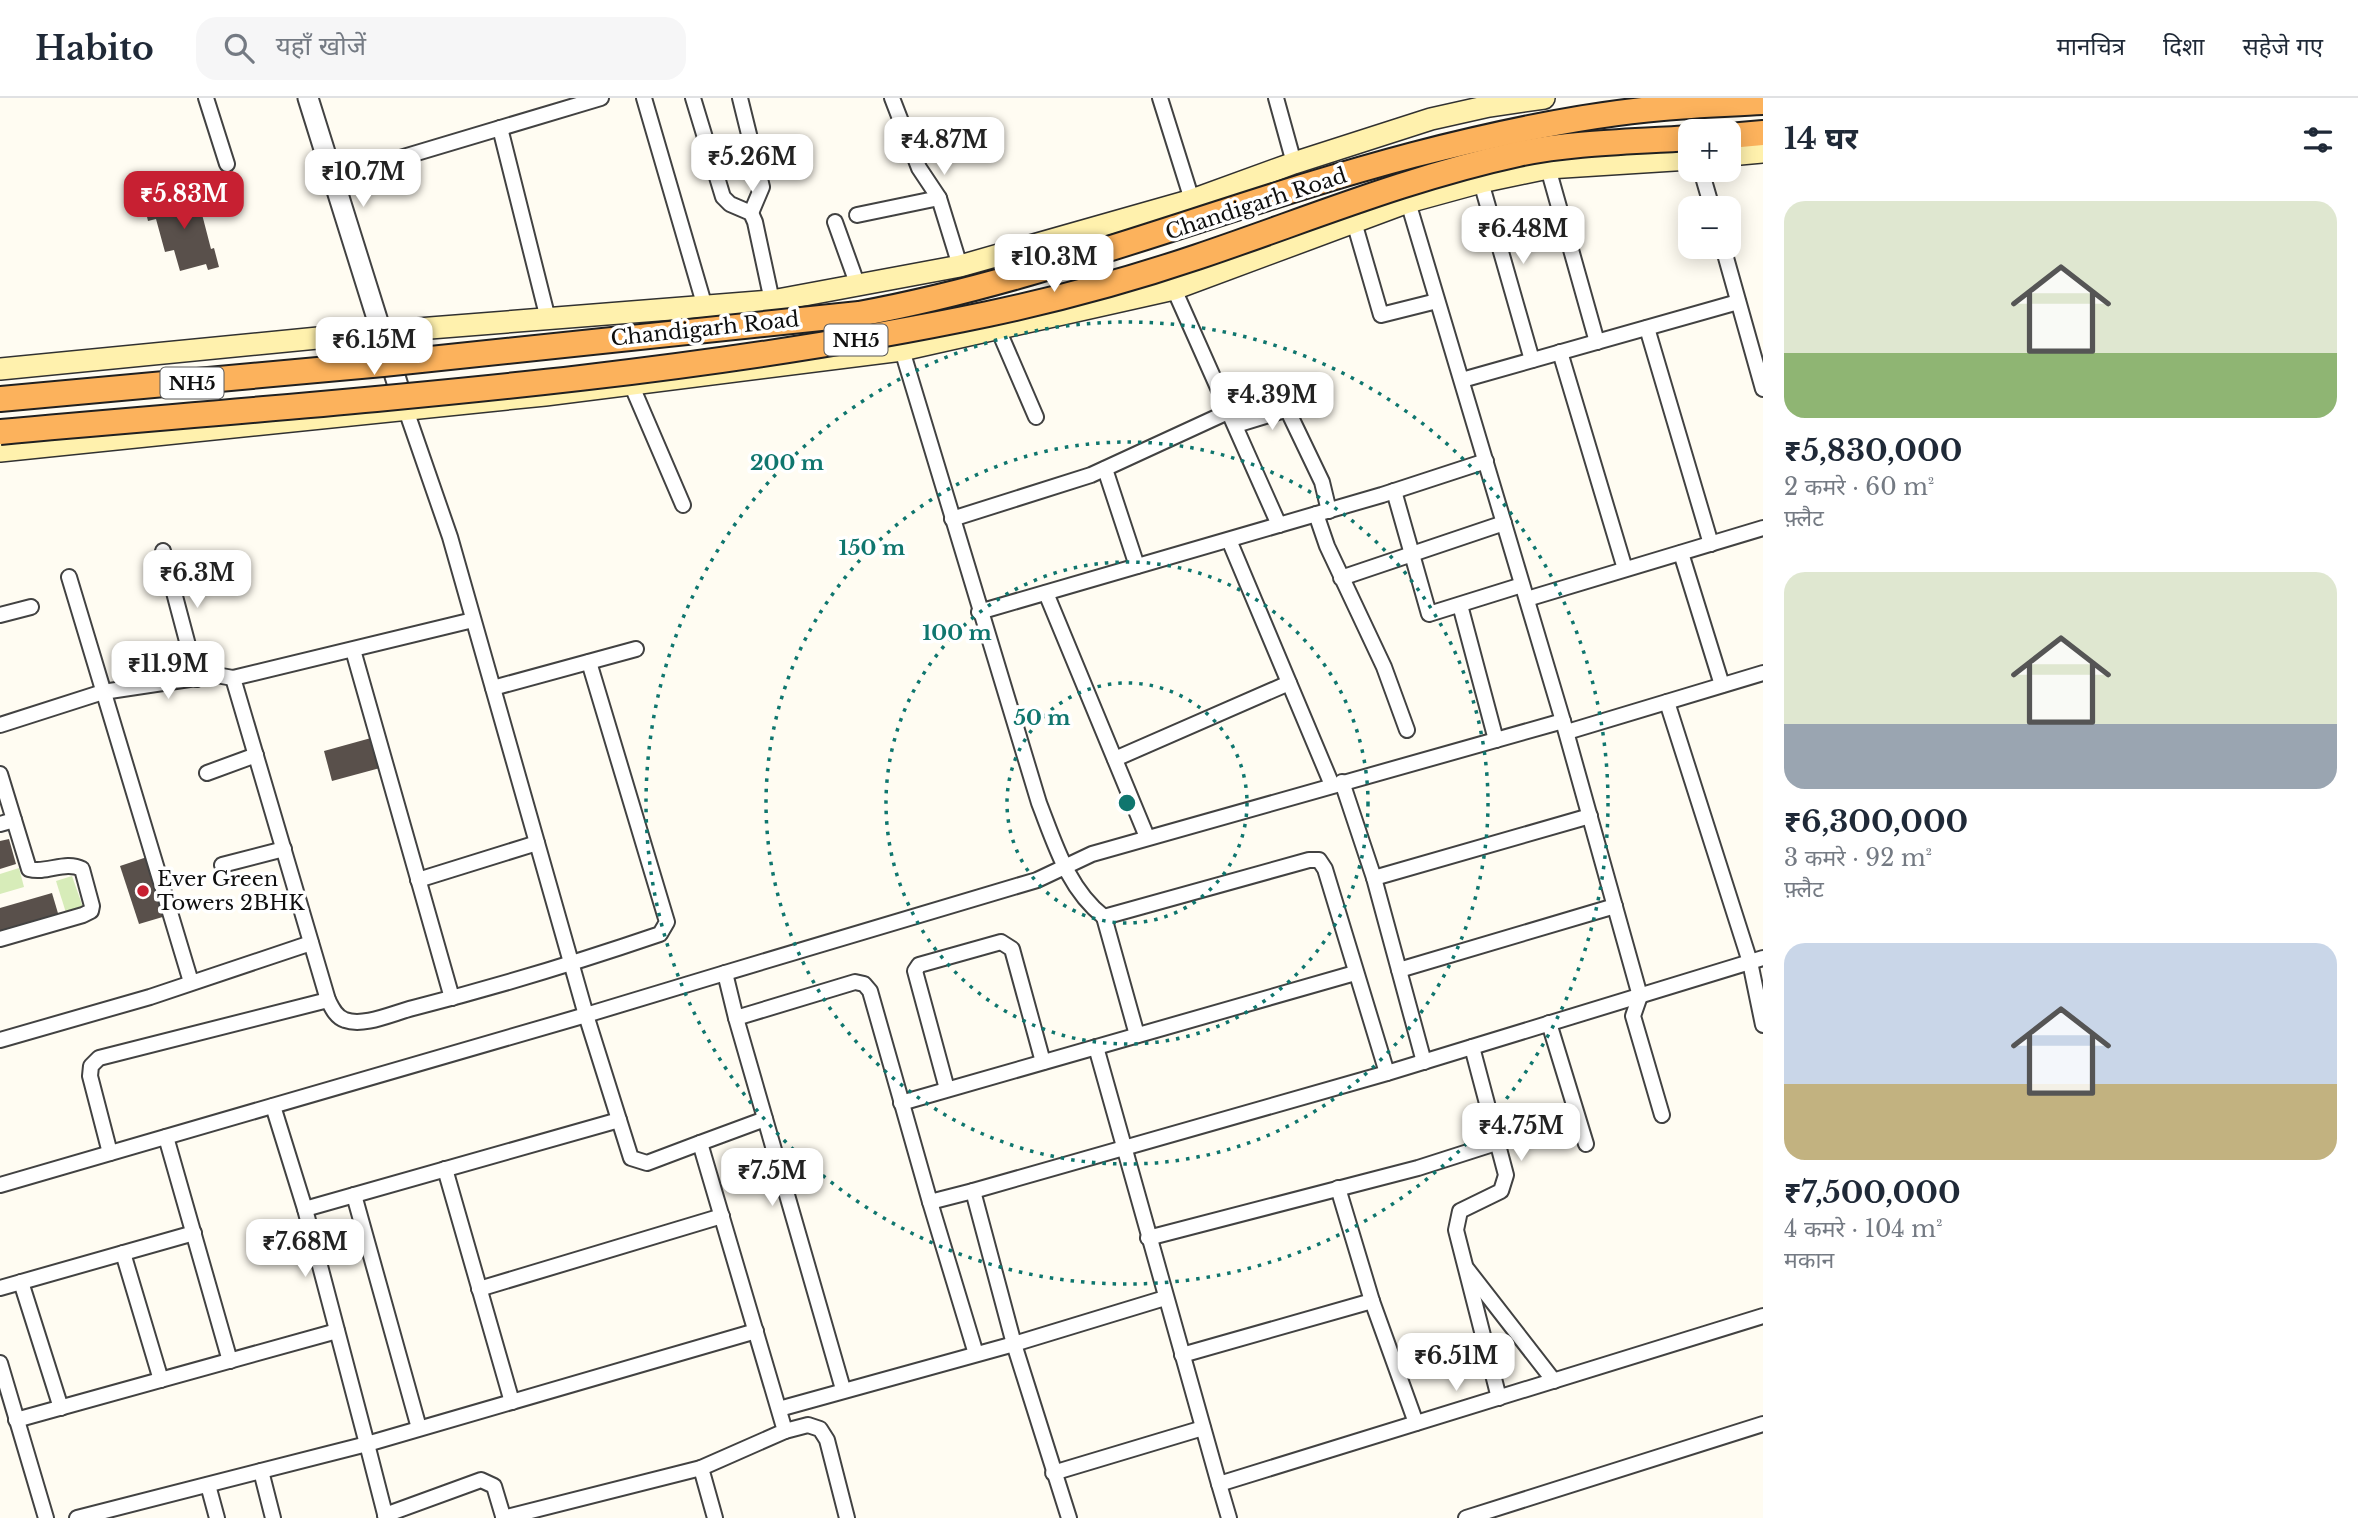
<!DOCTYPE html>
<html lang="hi">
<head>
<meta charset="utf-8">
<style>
	body { margin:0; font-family:"Libre Baskerville","Noto Sans Devanagari",serif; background:#f6f6f7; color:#1f2937; height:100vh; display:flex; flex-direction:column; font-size:26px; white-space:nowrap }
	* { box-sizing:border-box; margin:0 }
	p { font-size:23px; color:#747a83 }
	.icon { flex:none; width:38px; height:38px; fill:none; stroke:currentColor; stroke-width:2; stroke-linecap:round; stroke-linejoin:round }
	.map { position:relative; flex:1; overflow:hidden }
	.drawer { display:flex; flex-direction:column; background:#fff; width:595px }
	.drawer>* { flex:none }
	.tools { position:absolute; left:1678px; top:21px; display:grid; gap:14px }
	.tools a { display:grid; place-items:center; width:63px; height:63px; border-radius:14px; background:#fff; box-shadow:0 4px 18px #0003; font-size:35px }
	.price { position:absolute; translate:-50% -60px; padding:0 16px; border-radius:14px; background:#fff; color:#222; font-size:23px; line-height:46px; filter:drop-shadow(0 2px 4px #0008) }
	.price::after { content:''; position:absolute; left:50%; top:42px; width:21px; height:16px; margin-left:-10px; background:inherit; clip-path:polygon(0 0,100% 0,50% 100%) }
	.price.active { background:#c72032; color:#fff }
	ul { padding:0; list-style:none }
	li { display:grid; align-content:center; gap:14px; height:371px; padding:0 21px }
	li span { display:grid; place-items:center; height:217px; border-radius:21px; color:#555 }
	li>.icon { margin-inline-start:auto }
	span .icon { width:126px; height:126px; fill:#fffc; stroke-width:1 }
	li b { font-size:30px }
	h2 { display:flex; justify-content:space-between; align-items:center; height:84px; padding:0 21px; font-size:30px }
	header { display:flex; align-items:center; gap:42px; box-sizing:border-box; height:98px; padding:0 35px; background:#fff; border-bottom:2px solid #e0e1e3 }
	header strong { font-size:33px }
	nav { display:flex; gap:38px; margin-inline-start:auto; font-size:24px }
	.search { width:490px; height:63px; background:#f6f6f7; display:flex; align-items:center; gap:18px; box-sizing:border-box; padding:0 24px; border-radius:21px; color:#747a83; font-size:26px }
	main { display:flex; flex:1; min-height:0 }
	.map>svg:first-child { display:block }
	.green { fill:#d7ecb9 }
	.building { fill:#59504b }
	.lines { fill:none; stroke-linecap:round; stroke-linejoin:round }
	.minor-casing { stroke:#424242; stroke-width:18 }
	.tertiary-casing { stroke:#424242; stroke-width:23 }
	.secondary-casing { stroke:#313131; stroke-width:24 }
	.trunk-casing { stroke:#202020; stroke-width:28 }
	.minor { stroke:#fff; stroke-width:14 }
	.tertiary { stroke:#fff; stroke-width:19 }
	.secondary { stroke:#fff1ad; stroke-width:21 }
	.trunk { stroke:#fcb25c; stroke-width:24 }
	.trunk-bridge-casing { stroke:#202020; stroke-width:28; stroke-linecap:butt }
	.trunk-bridge { stroke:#fcb25c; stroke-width:24 }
	.ring { fill:none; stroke:#0f766e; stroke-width:3.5; stroke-dasharray:3.5 7 }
	.poi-dot { fill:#c72032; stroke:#fff; stroke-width:2.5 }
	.labels { text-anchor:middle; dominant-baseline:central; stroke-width:7; stroke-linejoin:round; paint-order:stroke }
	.shield { fill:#fff; stroke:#575757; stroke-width:2 }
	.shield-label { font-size:19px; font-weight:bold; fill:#0f0f0f }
	.street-label { font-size:21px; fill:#0f0f0f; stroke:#fff }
	.poi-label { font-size:21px; fill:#0f0f0f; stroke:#fff; text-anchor:start }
	.centre { fill:#0f766e; stroke:#fff; stroke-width:3.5 }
	.ring-label { font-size:21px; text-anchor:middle; font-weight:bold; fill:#0f766e; stroke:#fff; stroke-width:7; stroke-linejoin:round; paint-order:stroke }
</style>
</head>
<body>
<header>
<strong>Habito</strong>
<div class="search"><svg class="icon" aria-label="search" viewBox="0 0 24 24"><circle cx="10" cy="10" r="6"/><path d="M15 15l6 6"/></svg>यहाँ खोजें</div>
<nav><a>मानचित्र</a><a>दिशा</a><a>सहेजे गए</a></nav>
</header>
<main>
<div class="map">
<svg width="1763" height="1420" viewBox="0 0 1763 1420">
	<rect width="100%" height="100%" fill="#fffcf2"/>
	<g class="green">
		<polygon points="19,770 24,789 0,796 0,776"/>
		<polygon points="72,778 84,812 67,818 56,783"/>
	</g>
	<g class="building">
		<polygon points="196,93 211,151 214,150 219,169 208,172 206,166 180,173 174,152 165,154 156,121 148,123 144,107"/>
		<polygon points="371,640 380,670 332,683 324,653"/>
		<polygon points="9,741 16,766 0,771 0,743"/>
		<polygon points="147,759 166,818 139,826 120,768"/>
		<polygon points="52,795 60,822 0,839 0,810"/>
	</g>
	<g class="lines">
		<defs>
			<g id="minor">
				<polyline points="206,0 227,66"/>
				<polyline points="644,0 705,209"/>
				<polyline points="693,0 723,99 730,106 751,115 755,124 772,203"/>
				<polyline points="740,0 762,89 751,115"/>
				<polyline points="892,0 919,70 939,100 960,168"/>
				<polyline points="1160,0 1192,102"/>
				<polyline points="1276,0 1294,65"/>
				<polyline points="500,30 548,221"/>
				<polyline points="1548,70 1597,244"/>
				<polyline points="1701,72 1712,110"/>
				<polyline points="333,80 601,0"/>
				<polyline points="1481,84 1532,262"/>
				<polyline points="1408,104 1563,623"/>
				<polyline points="857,117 939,100"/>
				<polyline points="835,124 858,188"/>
				<polyline points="1354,124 1381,217 1437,203"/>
				<polyline points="1723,149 1763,291"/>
				<polyline points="1174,191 1279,427"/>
				<polyline points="1647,230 1711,446"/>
				<polyline points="998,231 1036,319"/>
				<path d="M902,252L1039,705C1055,746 1068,791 1104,819"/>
				<polyline points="1560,254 1625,471"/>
				<polyline points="1462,282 1738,204"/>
				<polyline points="631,286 683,407"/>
				<polyline points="1287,311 1322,384 1329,413"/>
				<polyline points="406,312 450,439 586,917 725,875 736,920 855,884 864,886 870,893 930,1104 973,1093 1014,1246 1069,1420"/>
				<polyline points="1236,327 1298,308"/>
				<polyline points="1105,371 1137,468"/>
				<polyline points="1394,393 1429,516 1522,487"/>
				<polyline points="1316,416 1327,448 1384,569 1407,632"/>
				<polyline points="952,421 1091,377 1230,313"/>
				<polyline points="1229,442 1332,687"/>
				<polyline points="163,453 197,581"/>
				<polyline points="1681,455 1722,587"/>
				<polyline points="69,479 191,884"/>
				<polyline points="1341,480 1504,425"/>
				<polyline points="1046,495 1147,739"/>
				<polyline points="1527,501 1763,430"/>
				<polyline points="1460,507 1496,642"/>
				<polyline points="979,514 1382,397 1486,363"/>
				<polyline points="0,517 31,509"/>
				<path d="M473,522L233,580L328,902C332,910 336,919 345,922C364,929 393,915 413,910C496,889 578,864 660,836L667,824L589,564"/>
				<polyline points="353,552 452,900"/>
				<polyline points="493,590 636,551"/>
				<polyline points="1667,604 1750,864 1763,927"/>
				<polyline points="0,627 103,594 216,577 233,580"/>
				<polyline points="1567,634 1763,575"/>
				<polyline points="1115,661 1289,585"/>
				<polyline points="207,675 256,657"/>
				<path d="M0,676L29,771C47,776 65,762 82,771L92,808L91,813L83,817L0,841"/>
				<polyline points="1342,684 1374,780 1590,718"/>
				<polyline points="0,726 14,722"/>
				<polyline points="222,767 284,751"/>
				<polyline points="1374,780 1399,872 1615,808"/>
				<polyline points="418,782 537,745"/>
				<polyline points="1399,872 1424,964"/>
				<polyline points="725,875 1037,782 1092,756 1563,623 1640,898 1633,918 1662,1017"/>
				<polyline points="736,920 843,1291"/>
				<polyline points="1549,925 1586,1046"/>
				<polyline points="1137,937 1104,819 1309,762 1319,762 1325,771 1387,975"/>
				<polyline points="0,942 150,899 311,845"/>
				<polyline points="1096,949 1219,1386"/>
				<polyline points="1472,949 1506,1077 1501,1093 1460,1113 1456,1132 1499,1300"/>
				<polyline points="947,991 915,873 919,867 1001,844 1012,851 1043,964"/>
				<polyline points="901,1005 1355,875"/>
				<polyline points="273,1008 305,1111 367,1346 756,1233"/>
				<polyline points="166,1039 230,1263"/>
				<polyline points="700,1045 765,1021"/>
				<polyline points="110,1055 90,978 91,968 99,960 328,902"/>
				<polyline points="445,1071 512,1304"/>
				<polyline points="0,1087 586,917 631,1060 647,1065 700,1045 785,1333 701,1370 715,1420"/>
				<polyline points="1338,1090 1372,1203 1416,1325"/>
				<polyline points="973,1093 1387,975 1763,860"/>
				<polyline points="354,1097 419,1330"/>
				<polyline points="930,1104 976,1256"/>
				<polyline points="305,1111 619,1022"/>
				<polyline points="1148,1140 1418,1070 1496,1045"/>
				<polyline points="123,1155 161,1282"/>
				<polyline points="1467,1171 1554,1283"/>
				<polyline points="21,1184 61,1310"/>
				<polyline points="0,1190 194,1135"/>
				<polyline points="479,1191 722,1118"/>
				<polyline points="1182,1257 1372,1203"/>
				<polyline points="0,1265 46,1420"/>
				<polyline points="779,1311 1014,1246 1165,1200"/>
				<polyline points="16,1322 337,1233"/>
				<polyline points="785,1333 808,1327 820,1331 827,1342 847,1420"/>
				<polyline points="261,1373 273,1420"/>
				<polyline points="1053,1375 1203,1330"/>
				<polyline points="208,1387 217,1420"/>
				<polyline points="385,1417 481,1382 494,1388 503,1418"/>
				<polyline points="77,1420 367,1346 386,1420"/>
				<polyline points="503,1420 701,1370"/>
				<polyline points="1229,1420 1219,1386 1763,1218"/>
				<polyline points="1466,1420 1763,1326"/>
			</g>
			<polyline id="tertiary" points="308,0 405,310"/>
			<g id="secondary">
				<polyline points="1729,57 1763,54"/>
				<polyline points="0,271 379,234 772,203 960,168 1192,102 1294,65 1431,21 1489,8 1544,0"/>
				<polyline points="0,353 545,297 902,252 1174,191 1408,104 1481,84 1548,70 1690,61"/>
			</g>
			<g id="trunk">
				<polyline points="1729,38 1763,35"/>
				<polyline points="0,301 383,266"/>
			</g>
		</defs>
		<use href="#minor" class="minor-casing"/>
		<use href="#tertiary" class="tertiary-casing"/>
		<use href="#secondary" class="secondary-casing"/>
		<use href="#trunk" class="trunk-casing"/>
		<use href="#minor" class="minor"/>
		<use href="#tertiary" class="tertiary"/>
		<use href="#secondary" class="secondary"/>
		<use href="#trunk" class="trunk"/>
		<defs>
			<g id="trunk-bridge">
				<path d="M383,266L859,216C1049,181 1227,106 1413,57C1494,36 1579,17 1663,10C1696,7 1730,6 1763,4"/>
				<path d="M0,334C331,304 663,284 988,216C1059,201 1129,182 1197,159C1304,123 1407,80 1518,56C1574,44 1634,44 1690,40"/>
			</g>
		</defs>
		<use href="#trunk-bridge" class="trunk-bridge-casing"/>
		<use href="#trunk-bridge" class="trunk-bridge"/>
	</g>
	<g class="ring">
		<circle cx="1127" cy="705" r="120"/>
		<circle cx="1127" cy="705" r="241"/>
		<circle cx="1127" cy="705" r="361"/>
		<circle cx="1127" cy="705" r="481"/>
	</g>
	<circle class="poi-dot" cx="143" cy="793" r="7"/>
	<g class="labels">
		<g class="shield">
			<rect x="824.5" y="226.5" width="63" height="31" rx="5"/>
			<rect x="160.5" y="269.5" width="63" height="31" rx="5"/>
		</g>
		<g class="shield-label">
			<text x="856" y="242">NH5</text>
			<text x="192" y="285">NH5</text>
		</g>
		<g class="street-label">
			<text transform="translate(1256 106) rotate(-18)">Chandigarh Road</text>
			<text transform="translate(705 231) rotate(-6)">Chandigarh Road</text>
		</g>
		<g class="poi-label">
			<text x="157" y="781">Ever Green<tspan x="157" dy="24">Towers 2BHK</tspan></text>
		</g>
	</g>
	<circle cx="1127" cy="705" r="10" class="centre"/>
	<g class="ring-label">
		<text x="787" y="372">200 m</text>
		<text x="872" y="457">150 m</text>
		<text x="957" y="542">100 m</text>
		<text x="1042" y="627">50 m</text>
	</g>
</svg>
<div class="tools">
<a>+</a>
<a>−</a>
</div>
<b class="price" style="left:944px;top:79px">₹4.87M</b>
<b class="price" style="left:752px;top:96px">₹5.26M</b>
<b class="price" style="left:363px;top:111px">₹10.7M</b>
<b class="price active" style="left:184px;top:133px">₹5.83M</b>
<b class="price" style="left:1523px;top:168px">₹6.48M</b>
<b class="price" style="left:1054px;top:196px">₹10.3M</b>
<b class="price" style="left:374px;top:279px">₹6.15M</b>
<b class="price" style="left:1272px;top:334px">₹4.39M</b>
<b class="price" style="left:197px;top:512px">₹6.3M</b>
<b class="price" style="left:168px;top:603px">₹11.9M</b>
<b class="price" style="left:1521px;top:1065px">₹4.75M</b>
<b class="price" style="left:772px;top:1110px">₹7.5M</b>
<b class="price" style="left:305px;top:1181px">₹7.68M</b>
<b class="price" style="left:1456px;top:1295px">₹6.51M</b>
</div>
<section class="drawer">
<h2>14 घर<svg class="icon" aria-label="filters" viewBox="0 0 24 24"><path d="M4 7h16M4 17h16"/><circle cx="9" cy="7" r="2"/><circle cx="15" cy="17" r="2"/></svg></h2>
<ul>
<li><span style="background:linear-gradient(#dfe7d0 70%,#8fb573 0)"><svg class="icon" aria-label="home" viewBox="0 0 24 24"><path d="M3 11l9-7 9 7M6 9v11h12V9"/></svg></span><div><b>₹5,830,000</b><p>2 कमरे · 60 m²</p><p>फ़्लैट</p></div></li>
<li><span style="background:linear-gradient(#dfe7d0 70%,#9aa5b1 0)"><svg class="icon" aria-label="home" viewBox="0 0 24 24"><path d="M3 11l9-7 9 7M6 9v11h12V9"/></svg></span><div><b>₹6,300,000</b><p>3 कमरे · 92 m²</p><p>फ़्लैट</p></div></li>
<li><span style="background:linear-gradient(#c9d6e8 65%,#c2b280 0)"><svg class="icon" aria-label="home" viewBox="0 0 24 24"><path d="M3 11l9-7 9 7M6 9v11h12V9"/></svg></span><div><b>₹7,500,000</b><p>4 कमरे · 104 m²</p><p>मकान</p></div></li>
</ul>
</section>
</main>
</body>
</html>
